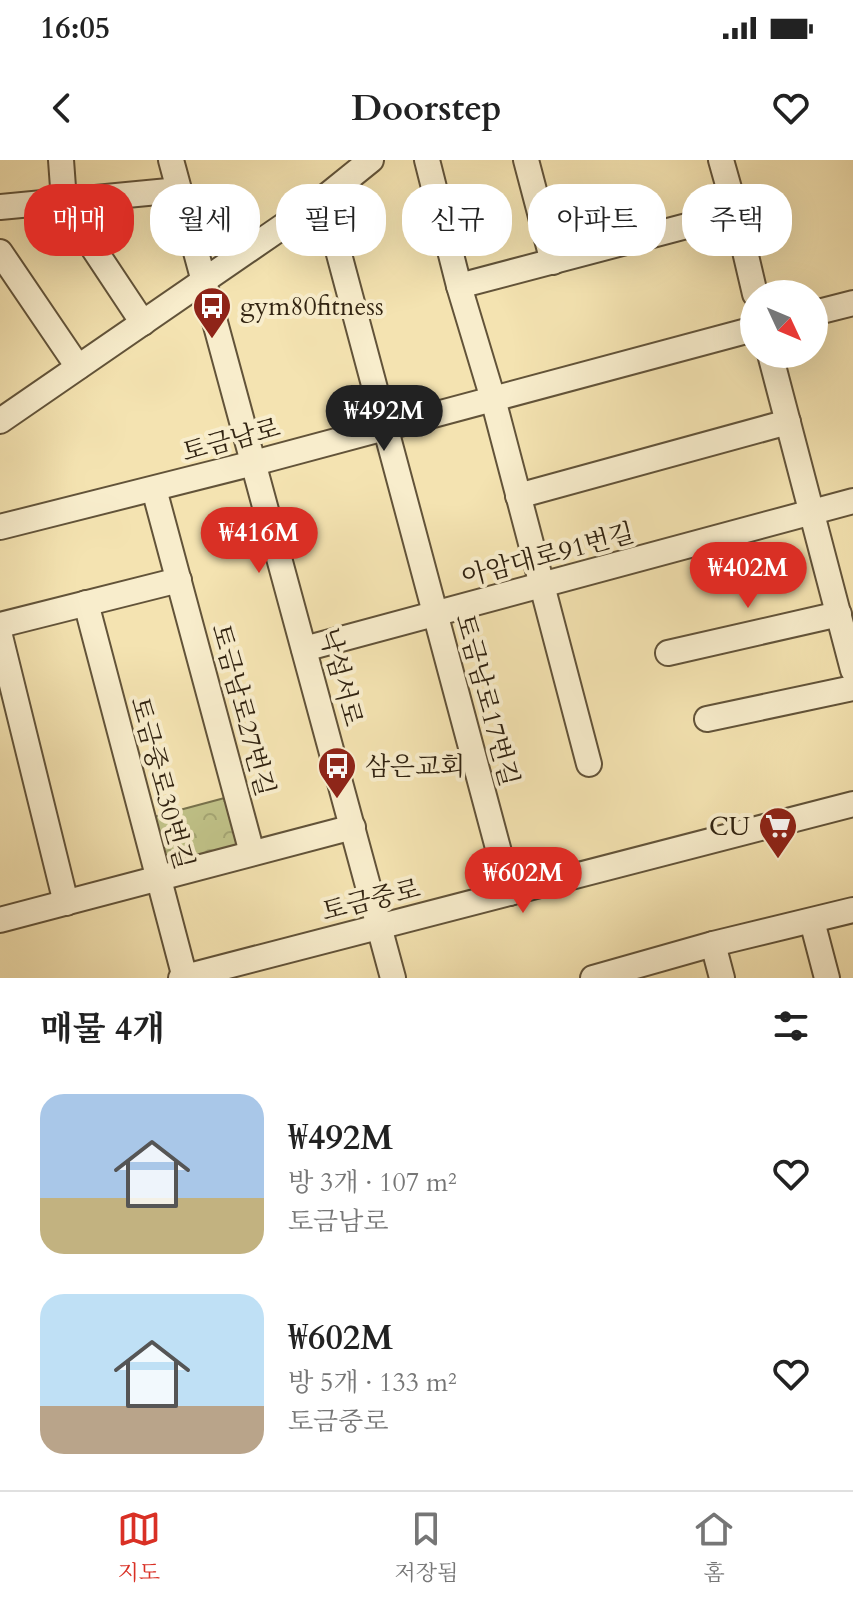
<!DOCTYPE html>
<html lang="ko">
<head>
<meta charset="utf-8">
<style>
	body { margin:0; font-family:Cardo,"Noto Serif KR",serif; background:#f6f6f6; color:#222; height:100vh; display:flex; flex-direction:column; font-size:30px; white-space:nowrap }
	* { box-sizing:border-box; margin:0 }
	p { font-size:26px; color:#767676 }
	.icon { flex:none; width:44px; height:44px; fill:none; stroke:currentColor; stroke-width:2; stroke-linecap:round; stroke-linejoin:round }
	.map { position:relative; height:818px; overflow:hidden }
	.drawer { display:flex; flex-direction:column; background:#fff; flex:1 }
	.drawer>* { flex:none }
	.guide { position:absolute; left:24px; top:24px; width:806px; height:72px; display:flex; gap:16px }
	.needle { width:52px; rotate:134deg }
	.tools { position:absolute; left:740px; top:120px; display:grid; gap:16px }
	.tools a { display:grid; place-items:center; width:88px; height:88px; border-radius:50%; background:#fff; box-shadow:0 8px 32px #0002; font-size:40px }
	.price { position:absolute; translate:-50% -68px; padding:0 18px; border-radius:28px; background:#d93025; color:#fff; font-size:26px; line-height:52px; filter:drop-shadow(0 2px 4px #0008) }
	.price::after { content:''; position:absolute; left:50%; top:48px; width:24px; height:18px; margin-left:-12px; background:inherit; clip-path:polygon(0 0,100% 0,50% 100%) }
	.price.current { background:#222; color:#fff }
	ul { padding:0; list-style:none }
	li { display:flex; align-items:center; gap:24px; height:200px; padding:0 40px }
	li span { display:grid; place-items:center; flex:none; width:224px; height:160px; border-radius:24px; color:#555 }
	li>.icon { margin-inline-start:auto }
	span .icon { width:96px; height:96px; fill:#fffc; stroke-width:1 }
	li b { font-size:34px }
	h2 { display:flex; justify-content:space-between; align-items:center; height:96px; padding:0 40px; font-size:34px }
	.pill { padding:0 28px; border-radius:32px; background:#fff; box-shadow:0 8px 32px #0002; font-size:28px; line-height:72px }
	.pill.current { background:#d93025; color:#fff }
	.status { display:flex; justify-content:space-between; align-items:center; height:56px; padding:0 40px; background:#fff; direction:ltr }
	.status svg { height:22px; fill:currentColor }
	header { display:flex; justify-content:space-between; align-items:center; height:104px; padding:0 40px; background:#fff; font-size:36px; font-weight:600 }
	.dock { display:flex; justify-content:space-around; align-items:center; height:112px; border-top:2px solid #e0e0e0; background:#fff; font-size:22px; color:#767676 }
	.dock a { display:grid; justify-items:center; gap:4px }
	.dock .current { color:#d93025 }
	.map>svg:first-child { display:block }
	.park { fill:url(#park-crowns); stroke:#78724c; stroke-width:2 }
	.lines { fill:none; stroke-linecap:round; stroke-linejoin:round }
	.minor-casing { stroke:#625339; stroke-width:28 }
	.minor { stroke:#f8edcc; stroke-width:24 }
	.labels { text-anchor:middle; dominant-baseline:central; stroke-width:8; stroke-linejoin:round; paint-order:stroke }
	.poi-label { font-size:26px; fill:#312311; stroke:#f8edcc; text-anchor:start }
	.street-label { font-size:26px; fill:#312311; stroke:#f8edcc }
</style>
</head>
<body>
<div class="status"><b>16:05</b><svg viewBox="0 0 49 12"><path d="M0 12V9h3v3zM5 12V6h3v6zM10 12V3h3v9zM15 12V0h3v12zM26 1h20v11H26zM47 4h2v5h-2z"/></svg></div>
<header><svg class="icon" aria-label="back" viewBox="0 0 24 24"><path d="M15 5l-7 7 7 7"/></svg>Doorstep<svg class="icon" aria-label="heart" viewBox="0 0 24 24"><path d="M12 20l-8-8c-3-5 5-10 8-4 3-6 11-1 8 4z"/></svg></header>
<div class="map">
<svg width="853" height="818" viewBox="0 0 853 818">
	<defs>
		<pattern id="park-crowns" width="20" height="18" patternUnits="userSpaceOnUse" patternTransform="scale(2)"><rect width="20" height="18" fill="#c0c288"/><path d="M2 6a3 3 0 1 1 6 0M12 15a3 3 0 1 1 6 0" fill="none" stroke="#a5a674"/></pattern>
	</defs>
	<rect width="100%" height="100%" fill="#f4e3b1"/>
	<filter id="stains"><feTurbulence type="fractalNoise" baseFrequency=".0025" numOctaves="4"/><feColorMatrix values="0 0 0 0 .2 0 0 0 0 .09 0 0 0 0 .02 0 0 0 .5 -.17"/></filter>
	<radialGradient id="worn" r=".72"><stop offset=".6" stop-color="#630" stop-opacity="0"/><stop offset="1" stop-color="#630" stop-opacity=".3"/></radialGradient>
	<polygon class="park" points="232,636 248,691 161,715 146,659"/>
	<g class="lines">
		<defs>
			<g id="minor">
				<polyline points="61,0 64,41"/>
				<polyline points="171,0 393,818"/>
				<polyline points="427,0 459,126 493,239 589,604"/>
				<polyline points="526,0 553,102"/>
				<polyline points="721,0 736,53 755,134"/>
				<polyline points="324,38 510,733"/>
				<polyline points="62,41 143,163"/>
				<polyline points="0,47 179,30"/>
				<polyline points="0,92 78,207"/>
				<polyline points="459,126 736,53"/>
				<polyline points="814,153 853,143"/>
				<polyline points="770,194 853,510"/>
				<polyline points="0,261 324,38 371,0"/>
				<polyline points="154,329 252,693"/>
				<polyline points="518,336 788,262"/>
				<polyline points="0,367 254,303 754,169"/>
				<polyline points="86,443 185,818"/>
				<polyline points="0,465 179,420"/>
				<polyline points="0,476 66,743"/>
				<polyline points="304,489 853,341"/>
				<polyline points="668,493 839,454"/>
				<polyline points="707,559 853,528"/>
				<polyline points="0,760 353,667"/>
				<polyline points="812,761 827,818"/>
				<polyline points="713,784 722,818"/>
				<polyline points="181,818 853,644"/>
				<polyline points="593,818 713,784 853,750"/>
			</g>
		</defs>
		<use href="#minor" class="minor-casing"/>
		<use href="#minor" class="minor"/>
	</g>
	<defs>
		<symbol id="bus-pin" viewBox="-11 -11 22 30"><path d="M0 17L-7.5 6A9.5 9.5 0 1 1 7.5 6Z" fill="#8f2418" stroke="#f8edcc"/><path d="M-5-6H5V4H4V6H2V4H-2V6H-4V4H-5ZM-3.5-4V0h7V-4ZM-3.5 1.2v1.5H-2V1.2ZM2 1.2v1.5H3.5V1.2Z" fill="#fff"/></symbol>
		<symbol id="supermarket-pin" viewBox="-11 -11 22 30"><path d="M0 17L-7.5 6A9.5 9.5 0 1 1 7.5 6Z" fill="#8f2418" stroke="#f8edcc"/><path d="M-6-5.5h2.5l.6 2H6L4.5 2H-2.5L-4.4-4H-6ZM-1.5 3.2a1.3 1.3 0 1 0 .1 0ZM3 3.2a1.3 1.3 0 1 0 .1 0Z" fill="#fff"/></symbol>
	</defs>
	<g fill-rule="evenodd">
		<use href="#bus-pin" x="190" y="124" width="44" height="60"/>
		<use href="#bus-pin" x="315" y="584" width="44" height="60"/>
		<use href="#supermarket-pin" x="756" y="644" width="44" height="60"/>
	</g>
	<g class="labels">
		<g class="poi-label">
			<text x="240" y="146">gym80fitness</text>
			<text x="365" y="606">삼은교회</text>
			<text x="750" y="666" text-anchor="end">CU</text>
		</g>
		<g class="street-label">
			<text transform="translate(231 280) rotate(-15)">토금남로</text>
			<text transform="translate(548 395) rotate(-15)">아암대로91번길</text>
			<text transform="translate(341 517) rotate(75)">낙섬서로</text>
			<text transform="translate(487 540) rotate(75)">토금남로17번길</text>
			<text transform="translate(243 550) rotate(75)">토금남로27번길</text>
			<text transform="translate(162 623) rotate(75)">토금중로30번길</text>
			<text transform="translate(371 740) rotate(-14)">토금중로</text>
		</g>
	</g>
	<rect width="100%" height="100%" filter="url(#stains)"/>
	<rect width="100%" height="100%" fill="url(#worn)"/>
</svg>
<div class="tools">
<a><svg class="needle" viewBox="-14 -14 28 28"><path d="M0-13l5 13h-10z" fill="#e53935"/><path d="M0 13l5-13h-10z" fill="#767676"/></svg></a>
</div>
<b class="price current" style="left:384px;top:293px">₩492M</b>
<b class="price" style="left:259px;top:415px">₩416M</b>
<b class="price" style="left:748px;top:450px">₩402M</b>
<b class="price" style="left:523px;top:755px">₩602M</b>
<div class="guide">
<a class="pill current">매매</a>
<a class="pill">월세</a>
<a class="pill">필터</a>
<a class="pill">신규</a>
<a class="pill">아파트</a>
<a class="pill">주택</a>
</div>
</div>
<section class="drawer">
<h2>매물 4개<svg class="icon" aria-label="filters" viewBox="0 0 24 24"><path d="M4 7h16M4 17h16"/><circle cx="9" cy="7" r="2"/><circle cx="15" cy="17" r="2"/></svg></h2>
<ul>
<li><span style="background:linear-gradient(#a9c7e8 65%,#c2b280 0)"><svg class="icon" aria-label="home" viewBox="0 0 24 24"><path d="M3 11l9-7 9 7M6 9v11h12V9"/></svg></span><div><b>₩492M</b><p>방 3개 · 107 m²</p><p>토금남로</p></div><svg class="icon" aria-label="heart" viewBox="0 0 24 24"><path d="M12 20l-8-8c-3-5 5-10 8-4 3-6 11-1 8 4z"/></svg></li>
<li><span style="background:linear-gradient(#bfe0f5 70%,#b9a48a 0)"><svg class="icon" aria-label="home" viewBox="0 0 24 24"><path d="M3 11l9-7 9 7M6 9v11h12V9"/></svg></span><div><b>₩602M</b><p>방 5개 · 133 m²</p><p>토금중로</p></div><svg class="icon" aria-label="heart" viewBox="0 0 24 24"><path d="M12 20l-8-8c-3-5 5-10 8-4 3-6 11-1 8 4z"/></svg></li>
</ul>
</section>
<nav class="dock">
<a class="current"><svg class="icon" aria-label="map" viewBox="0 0 24 24"><path d="M3 6l6-2 6 2 6-2v14l-6 2-6-2-6 2zM9 4v14M15 6v14"/></svg>지도</a>
<a><svg class="icon" aria-label="saved" viewBox="0 0 24 24"><path d="M7 4h10v16l-5-4-5 4z"/></svg>저장됨</a>
<a><svg class="icon" aria-label="home" viewBox="0 0 24 24"><path d="M3 11l9-7 9 7M6 9v11h12V9"/></svg>홈</a>
</nav>
</body>
</html>
